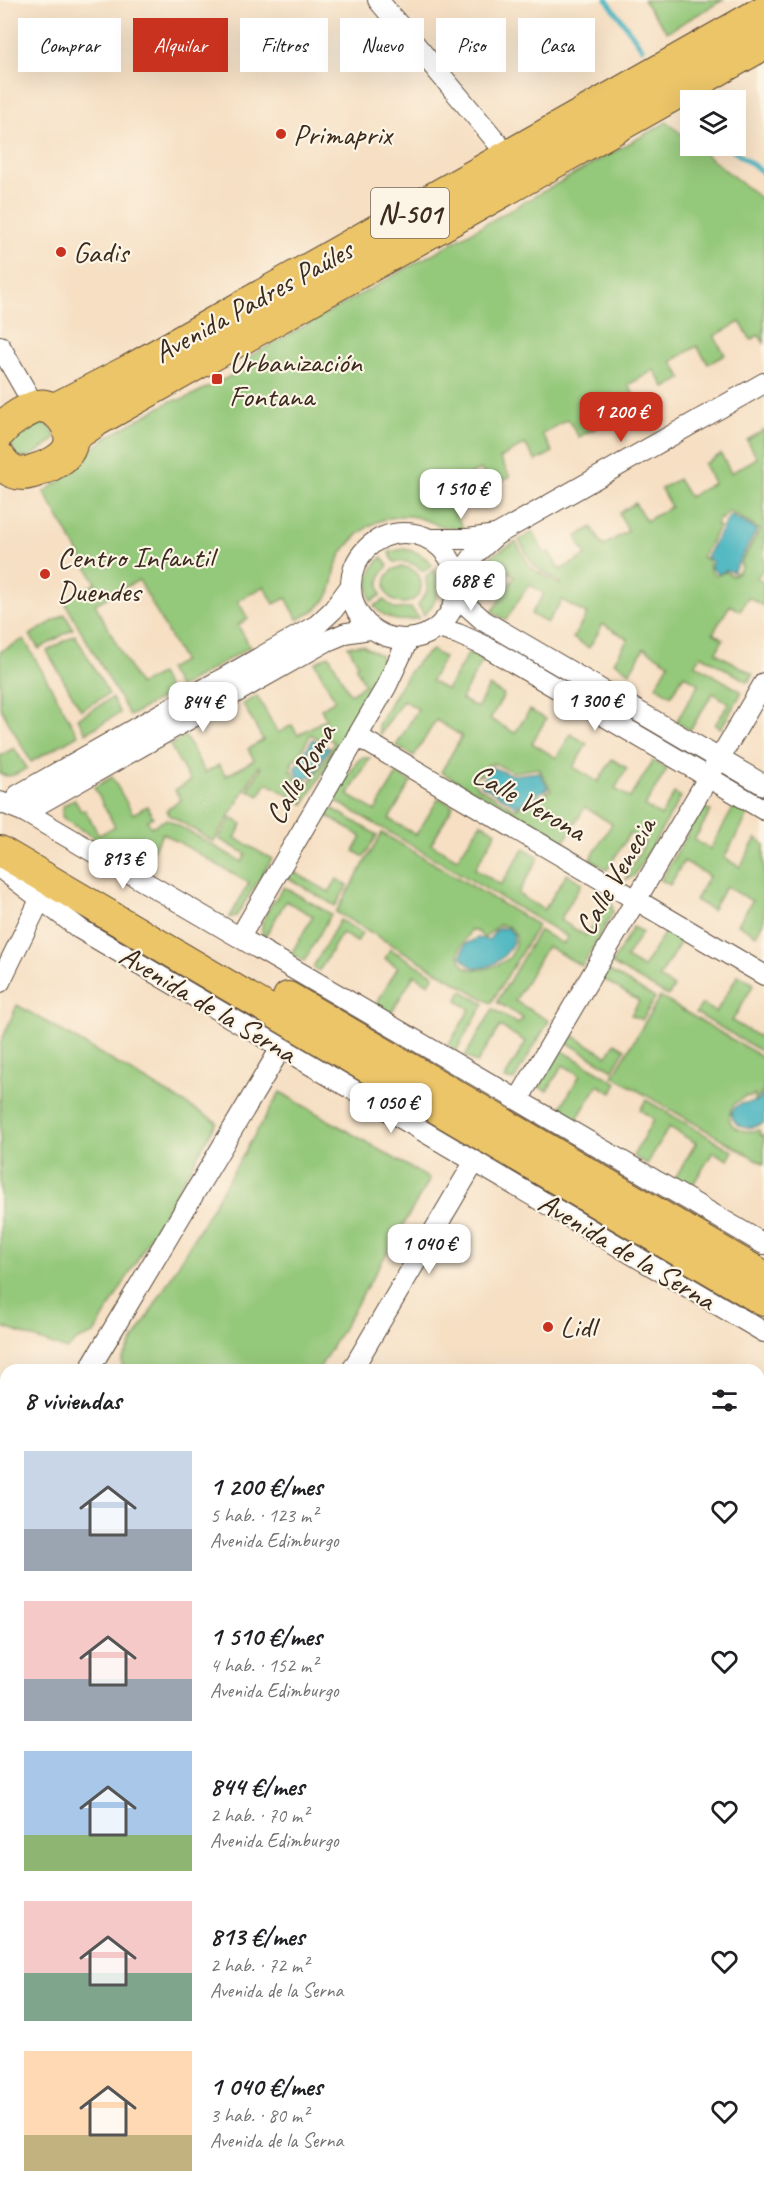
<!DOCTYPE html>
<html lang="es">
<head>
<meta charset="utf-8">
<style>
	body { margin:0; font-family:Caveat,sans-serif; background:#f6f6f6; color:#202124; height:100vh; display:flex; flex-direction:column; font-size:22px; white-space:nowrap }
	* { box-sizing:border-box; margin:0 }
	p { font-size:20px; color:#757577 }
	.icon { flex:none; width:33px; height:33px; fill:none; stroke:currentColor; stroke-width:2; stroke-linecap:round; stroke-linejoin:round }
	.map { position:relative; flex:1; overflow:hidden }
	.details { position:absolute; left:0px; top:1364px; width:765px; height:836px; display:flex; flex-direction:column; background:#fff; border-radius:18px 18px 0 0; box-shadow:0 6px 24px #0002 }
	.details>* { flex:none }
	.guide { position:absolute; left:18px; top:18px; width:729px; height:54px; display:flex; gap:12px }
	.tools { position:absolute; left:680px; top:90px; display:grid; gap:12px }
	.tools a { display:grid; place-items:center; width:66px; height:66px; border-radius:0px; background:#fff; box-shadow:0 6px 24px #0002; font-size:30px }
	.price { position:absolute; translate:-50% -51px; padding:0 14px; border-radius:12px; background:#fff; color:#222; font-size:20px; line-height:39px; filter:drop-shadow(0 2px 3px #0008) }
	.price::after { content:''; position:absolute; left:50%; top:36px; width:18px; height:14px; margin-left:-9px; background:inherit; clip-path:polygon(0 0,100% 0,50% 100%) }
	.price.active { background:#c8321e; color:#fff }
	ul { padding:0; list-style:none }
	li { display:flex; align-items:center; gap:18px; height:150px; padding:0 24px }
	li span { display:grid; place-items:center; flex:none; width:168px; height:120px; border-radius:0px; color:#555 }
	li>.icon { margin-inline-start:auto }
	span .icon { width:72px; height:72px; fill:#fffc; stroke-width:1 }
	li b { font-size:26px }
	h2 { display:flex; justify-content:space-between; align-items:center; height:72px; padding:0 24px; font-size:26px }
	.tag { padding:0 21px; border-radius:0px; background:#fff; box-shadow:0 6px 24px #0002; font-size:21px; line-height:54px }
	.tag.active { background:#c8321e; color:#fff }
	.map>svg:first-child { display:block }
	.green { fill:#94c87a; stroke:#68794c; stroke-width:1.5; fill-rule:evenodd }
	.water { fill:#44b3bf; stroke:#406e6e; stroke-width:1.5 }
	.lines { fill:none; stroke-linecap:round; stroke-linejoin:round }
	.stream { stroke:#44b3bf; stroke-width:5 }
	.street-casing { stroke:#574537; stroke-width:22 }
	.primary-casing { stroke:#574537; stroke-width:32 }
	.highway-casing { stroke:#574537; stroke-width:35 }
	.street { stroke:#fff; stroke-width:20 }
	.primary { stroke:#ecc569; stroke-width:30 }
	.highway { stroke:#ecc569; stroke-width:33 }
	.poi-dot { fill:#c8321e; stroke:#fcf5e5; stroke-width:2 }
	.labels { text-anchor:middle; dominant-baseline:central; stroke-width:4.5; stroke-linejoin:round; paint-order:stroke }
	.shield { fill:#fcf5e5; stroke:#75675a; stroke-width:1.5 }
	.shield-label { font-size:28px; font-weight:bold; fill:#3b2a1e }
	.poi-label { font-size:30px; fill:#3b2a1e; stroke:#fcf5e5; text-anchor:start }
	.street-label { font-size:30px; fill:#3b2a1e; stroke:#fcf5e5 }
</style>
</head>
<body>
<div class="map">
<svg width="764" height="2198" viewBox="0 0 764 2198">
	<rect width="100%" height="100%" fill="#fcf5e5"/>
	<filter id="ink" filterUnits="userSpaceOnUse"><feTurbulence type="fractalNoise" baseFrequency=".0167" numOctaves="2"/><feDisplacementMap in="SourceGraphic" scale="12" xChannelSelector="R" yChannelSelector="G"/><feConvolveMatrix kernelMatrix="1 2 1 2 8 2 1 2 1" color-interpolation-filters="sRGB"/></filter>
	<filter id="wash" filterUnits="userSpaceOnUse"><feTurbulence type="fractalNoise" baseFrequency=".008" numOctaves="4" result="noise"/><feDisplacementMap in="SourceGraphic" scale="24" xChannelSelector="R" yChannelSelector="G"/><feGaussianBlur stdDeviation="1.35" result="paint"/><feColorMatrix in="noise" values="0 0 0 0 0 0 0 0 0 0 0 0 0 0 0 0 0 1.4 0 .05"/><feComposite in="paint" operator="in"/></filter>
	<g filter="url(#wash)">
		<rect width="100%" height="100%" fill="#f6dfc3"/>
		<g class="green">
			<polygon points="643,0 723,0 667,32"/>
			<path d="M667,122L690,141V146H695L764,201V343L759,335L751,340L740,322L714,336L725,355L708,364L697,346L672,361L682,379L665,388L654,370L628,385L639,403L622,413L611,395L585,409L596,428L579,437L568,419L542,434L553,452L536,461L525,444L500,458L510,477L491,487L481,469L455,483L465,502L453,509L463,528C444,531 433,521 415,517C405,514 388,518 379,521C362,528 340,549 336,567C333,578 334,588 327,598C320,608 308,614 298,620L286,598L274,604L264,586L238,601L248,619L238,625L250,647L179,688L168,669L183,661L139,580L95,604L139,685L160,674L170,693L130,716L64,601L96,583L44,492L76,470L86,454L109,436L171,401L184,399L241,371L247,358Z"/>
			<polygon points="39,422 47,423 55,436 54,440 30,457 18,457 12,446 15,438"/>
			<path d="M764,430V567L757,578L764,583V606L748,597L740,611L730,605L713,633L723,639L716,653L753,674L748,682L701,655L695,664L742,692L721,728L715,725L729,703L713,693L690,730L676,722L699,684L684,675L671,696L656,686L669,663L644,648L630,672L614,662L628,639L603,624L589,648L573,638L587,614L562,600L547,623L531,614L544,594L529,584L506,620L492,612L515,576L500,566L485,588L480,585L474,596C460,567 496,553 516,542L531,568L560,585V582L534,566L519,540L533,532L545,554L549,552L560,570L586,556L576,537L592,527L603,546L628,531L619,513L635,503L646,521L671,507L661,489L678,479L689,497L714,483L704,464L721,454L731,473L757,458L747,440ZM729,511L760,530L740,564L742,566L738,573L736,572L733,576L726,572L715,575L710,570L709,561L702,557L719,527L716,525L720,518L722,519Z"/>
			<path d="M404,549C416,551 424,555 432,565L423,571C413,562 407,561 394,562L389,552Z"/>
			<path d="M382,557L388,566C379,575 377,583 381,595L371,601C366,583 368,570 382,557Z"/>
			<circle cx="403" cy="585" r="18"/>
			<path d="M435,569C442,588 438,601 424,615L418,605L427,591L426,576Z"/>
			<path d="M384,600L395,609L411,608L419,618C400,623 387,621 374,606Z"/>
			<polygon points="65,614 73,629 39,649 30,635"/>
			<polygon points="75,635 109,694 81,710 47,651"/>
			<polygon points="24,639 78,735 31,762 0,707 0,652"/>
			<path d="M362,645L380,655L383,664L382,673L304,804L267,783L259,796L248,790L261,768L259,766L214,842L168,814L167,809L181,800L175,790L190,781L170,745L185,736L205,773L219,765L226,776L254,760L248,749L263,740L243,704L257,696L278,733L292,725L298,735L326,719L321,709L335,700L315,663L329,655L350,694L365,685L355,666L358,664L348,646ZM311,734L324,742L327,738L334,742L330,750L331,751L310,783L308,779L304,782L298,781L294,777V771H289L293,765L291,764L295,758L297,759Z"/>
			<path d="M432,650L444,658L431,681L447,690L469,652L483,660L461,699L477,708L489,686L504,695L490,719L515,733L530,710L546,719L532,743L556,758L571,734L587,744L573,767L598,782L612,759L627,768L615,789L630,798L653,761L667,769L645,806L661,816L674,793L681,797L634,876L625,880L645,842L630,833L607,870L590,859L612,824L585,807L563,843L441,772L462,736L436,720L414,756L396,746L418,709L403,700L380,735L378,725C393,700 407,666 432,650ZM493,763L513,772L539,768L551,790L546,792L547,795L541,797L540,796L515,809L476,786V784L473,782L477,774L481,776L488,764L492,765Z"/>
			<polygon points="112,698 120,713 86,733 78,718"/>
			<path d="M14,748L27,768C18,773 10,779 0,774V756Z"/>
			<polygon points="361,758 370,758 348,795 375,811 397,774 411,782 389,819 416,835 439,798 453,806 431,844 457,859 481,823 496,832 475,869 501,885 524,848 539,857 518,894 544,910 567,874 582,883 560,920 586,936 610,900 612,902 613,912 582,966 547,946 515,1001 549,1021 514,1080 504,1079 526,1042 500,1026 477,1063 465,1056 493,1009 518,1024 523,1018 497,1002 539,930 563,944 568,937 334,800 356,763"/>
			<polygon points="112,777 133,814 147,806 153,817 147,820 151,827 167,819 242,862 246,854 219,839 231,818 242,824 235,838 272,859 236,916 229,918 249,883 163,833 143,867 65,820 62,816 63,806 74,799 81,811 85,810 99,835 115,827 94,787"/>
			<polygon points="330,807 377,835 364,857 354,851 362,837 326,815"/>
			<polygon points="703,807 711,811 694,840 710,849 734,807 748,815 724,858 740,867 756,838 764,844 764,920 756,935 738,924 752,901 726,886 712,910 695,900 709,876 684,861 670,885 661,880"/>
			<path d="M382,833L538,925L491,1003L336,912ZM499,925C508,925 513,928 516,937C515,943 513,955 509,958C498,966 479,974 465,967C450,949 466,945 470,930L478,932L484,938Z"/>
			<polygon points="292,871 329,892 337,879 348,885 335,906 288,878"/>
			<path d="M284,887L331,914L304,961L291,954L313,916L286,901L264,938C255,922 275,900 284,887Z"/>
			<polygon points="340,920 362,933 357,942 342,933 319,971 313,967"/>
			<polygon points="633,927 642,932 626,958 643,968 665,932 681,941 659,978 674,987 668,996 612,964"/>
			<polygon points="390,949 434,975 429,984 414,975 391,1013 376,1004 398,967 385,959"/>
			<polygon points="608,970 655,998 642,1020 631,1015 639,1001 603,979"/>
			<polygon points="738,975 754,984 732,1021 759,1037 764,1029 764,1053 696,1013 702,1004 716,1012"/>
			<polygon points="462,991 484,1004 456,1051 448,1046 470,1009 457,1001"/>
			<path d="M660,997L764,1058V1089L756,1100H754L755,1095H752L751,1097L746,1096L734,1104C721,1126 739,1134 759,1130L761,1136L764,1135V1164L613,1076Z"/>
			<polygon points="17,1005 217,1122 94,1334 76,1341 67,1350 0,1326 0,1044"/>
			<polygon points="570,1034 607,1056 615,1043 625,1049 613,1070 566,1042"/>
			<polygon points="561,1050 617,1083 612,1093 598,1085 575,1122 558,1112 580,1075 563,1065 547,1091 539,1087"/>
			<polygon points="280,1092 430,1179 319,1369 141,1370 122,1366 122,1360"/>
			<polygon points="646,1100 733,1151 728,1160 713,1152 690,1189 674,1180 696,1143 669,1127 647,1164 633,1156 654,1119 640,1110"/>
			<polygon points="763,1374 764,1375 764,1609 759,1606 759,1382"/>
		</g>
		<g class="water">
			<polygon points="730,515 757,530 733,572 727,570 719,574 711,568 712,561 706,557"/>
			<polygon points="313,739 329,748 312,777 309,776 301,780 297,777 297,771 295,768"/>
			<polygon points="490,767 513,775 539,772 548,788 517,806 481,785"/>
			<path d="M500,928H508L514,935C512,952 495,969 476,968C469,967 465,961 461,956L465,944L478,938L489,940L495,931Z"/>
			<path d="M764,1093V1123C750,1129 737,1132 731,1114C737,1100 746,1104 758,1101Z"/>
			<polygon points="0,1509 6,1513 6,1646 0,1642"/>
			<polygon points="759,1800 764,1800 764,1889 759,1886"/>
			<polygon points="0,1818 6,1819 6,1901 0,1901"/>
			<polygon points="93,2193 198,2193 210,2198 103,2198"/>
		</g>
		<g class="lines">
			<g class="stream">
				<polyline points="607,0 642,48"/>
				<polyline points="688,116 690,117"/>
				<polyline points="727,146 764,173"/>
			</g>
		</g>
	</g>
	<g filter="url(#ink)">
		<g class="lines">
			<defs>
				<g id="street">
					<polyline points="378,0 497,142 506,159"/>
					<polyline points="0,346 35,407"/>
					<circle cx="404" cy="586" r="53"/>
					<polyline points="429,539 468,539 496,535"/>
					<polyline points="457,578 475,554 496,535 764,383"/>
					<polyline points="456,596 484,621 764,785"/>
					<polyline points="438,628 458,634 485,646 764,810"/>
					<polyline points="357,736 764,975"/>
					<polyline points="0,802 25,812 764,1244"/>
					<polyline points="12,806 18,795 317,625 333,610 350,587"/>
					<polyline points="25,812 327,641 346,633 371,629"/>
					<polyline points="0,868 80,929 764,1332"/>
					<polyline points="240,937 386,687 408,640"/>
					<polyline points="0,982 40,900"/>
					<polyline points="518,1100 764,683"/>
					<polyline points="93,1363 281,1048"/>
					<polyline points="352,1370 475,1161"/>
				</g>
				<g id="primary">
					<polyline points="0,851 764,1301"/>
					<polyline points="288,997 764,1276"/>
				</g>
				<g id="highway">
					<polyline points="54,410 130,371 764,12"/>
					<path d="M0,431C6,423 33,404 43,406C62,409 79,435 67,452C60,462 42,469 31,472C18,476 7,471 0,459"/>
					<polyline points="71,437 96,420 764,43"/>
				</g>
			</defs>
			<use href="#street" class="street-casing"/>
			<use href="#primary" class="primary-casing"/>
			<use href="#highway" class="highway-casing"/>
			<use href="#street" class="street"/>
			<use href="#primary" class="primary"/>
			<use href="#highway" class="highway"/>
		</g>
	</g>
	<g class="poi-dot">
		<circle cx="281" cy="134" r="6"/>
		<circle cx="61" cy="252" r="6"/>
		<rect x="211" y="373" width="12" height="12" rx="3"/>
		<circle cx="45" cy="574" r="6"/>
		<circle cx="548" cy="1327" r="6"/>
	</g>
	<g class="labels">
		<rect class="shield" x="371" y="188" width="78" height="50" rx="4.5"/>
		<g class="shield-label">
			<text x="410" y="213">N-501</text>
		</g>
		<g class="poi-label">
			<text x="293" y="134">Primaprix</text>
			<text x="73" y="252">Gadis</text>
			<text x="229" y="362">Urbanización<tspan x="229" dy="34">Fontana</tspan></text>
			<text x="57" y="557">Centro Infantil<tspan x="57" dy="34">Duendes</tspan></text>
			<text x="560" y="1327">Lidl</text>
		</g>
		<g class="street-label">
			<text transform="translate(253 301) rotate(-29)">Avenida Padres Paúles</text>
			<text transform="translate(300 774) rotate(-60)">Calle Roma</text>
			<text transform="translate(529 802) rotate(30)">Calle Verona</text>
			<text transform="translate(615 876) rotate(-60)">Calle Venecia</text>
			<text transform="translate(208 1004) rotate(31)">Avenida de la Serna</text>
			<text transform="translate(627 1251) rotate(31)">Avenida de la Serna</text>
		</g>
	</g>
</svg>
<div class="tools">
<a><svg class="icon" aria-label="layers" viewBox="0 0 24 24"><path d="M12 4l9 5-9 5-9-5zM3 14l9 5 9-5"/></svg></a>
</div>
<b class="price active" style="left:621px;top:443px">1 200 €</b>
<b class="price" style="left:461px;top:520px">1 510 €</b>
<b class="price" style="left:471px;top:612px">688 €</b>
<b class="price" style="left:595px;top:732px">1 300 €</b>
<b class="price" style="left:203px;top:733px">844 €</b>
<b class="price" style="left:123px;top:890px">813 €</b>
<b class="price" style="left:391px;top:1134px">1 050 €</b>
<b class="price" style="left:429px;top:1275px">1 040 €</b>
<div class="guide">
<a class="tag">Comprar</a>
<a class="tag active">Alquilar</a>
<a class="tag">Filtros</a>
<a class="tag">Nuevo</a>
<a class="tag">Piso</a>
<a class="tag">Casa</a>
</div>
<section class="details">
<h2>8 viviendas<svg class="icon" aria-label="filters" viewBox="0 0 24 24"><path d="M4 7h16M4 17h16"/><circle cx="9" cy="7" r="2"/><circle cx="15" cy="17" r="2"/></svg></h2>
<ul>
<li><span style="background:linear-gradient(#c9d6e8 65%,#9aa5b1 0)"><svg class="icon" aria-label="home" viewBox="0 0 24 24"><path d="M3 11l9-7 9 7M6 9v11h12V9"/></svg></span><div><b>1 200 €/mes</b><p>5 hab. · 123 m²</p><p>Avenida Edimburgo</p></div><svg class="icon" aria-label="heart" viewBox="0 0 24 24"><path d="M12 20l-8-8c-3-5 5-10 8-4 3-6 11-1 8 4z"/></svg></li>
<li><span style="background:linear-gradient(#f6c9c9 65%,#9aa5b1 0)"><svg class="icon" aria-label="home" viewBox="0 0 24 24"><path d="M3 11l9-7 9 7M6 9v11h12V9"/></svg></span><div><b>1 510 €/mes</b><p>4 hab. · 152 m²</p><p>Avenida Edimburgo</p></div><svg class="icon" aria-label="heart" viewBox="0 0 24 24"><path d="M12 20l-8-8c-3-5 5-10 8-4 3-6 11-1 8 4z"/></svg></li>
<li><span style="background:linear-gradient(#a9c7e8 70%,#8fb573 0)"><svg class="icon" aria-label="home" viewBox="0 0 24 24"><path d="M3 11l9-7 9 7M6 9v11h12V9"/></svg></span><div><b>844 €/mes</b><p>2 hab. · 70 m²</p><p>Avenida Edimburgo</p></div><svg class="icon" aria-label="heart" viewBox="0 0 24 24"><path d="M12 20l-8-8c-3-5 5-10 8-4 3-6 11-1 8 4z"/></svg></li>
<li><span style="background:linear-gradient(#f6c9c9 60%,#7fa58c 0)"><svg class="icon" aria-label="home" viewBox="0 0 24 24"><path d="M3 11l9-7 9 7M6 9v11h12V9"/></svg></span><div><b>813 €/mes</b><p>2 hab. · 72 m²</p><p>Avenida de la Serna</p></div><svg class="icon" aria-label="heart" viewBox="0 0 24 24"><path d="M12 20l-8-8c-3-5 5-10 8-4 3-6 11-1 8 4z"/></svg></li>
<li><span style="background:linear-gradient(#ffd9b3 70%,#c2b280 0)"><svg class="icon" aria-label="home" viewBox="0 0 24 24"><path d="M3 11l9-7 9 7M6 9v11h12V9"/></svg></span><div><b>1 040 €/mes</b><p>3 hab. · 80 m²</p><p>Avenida de la Serna</p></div><svg class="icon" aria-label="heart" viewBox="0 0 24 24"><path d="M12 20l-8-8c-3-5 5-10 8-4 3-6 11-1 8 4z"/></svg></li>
</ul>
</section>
</div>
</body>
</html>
